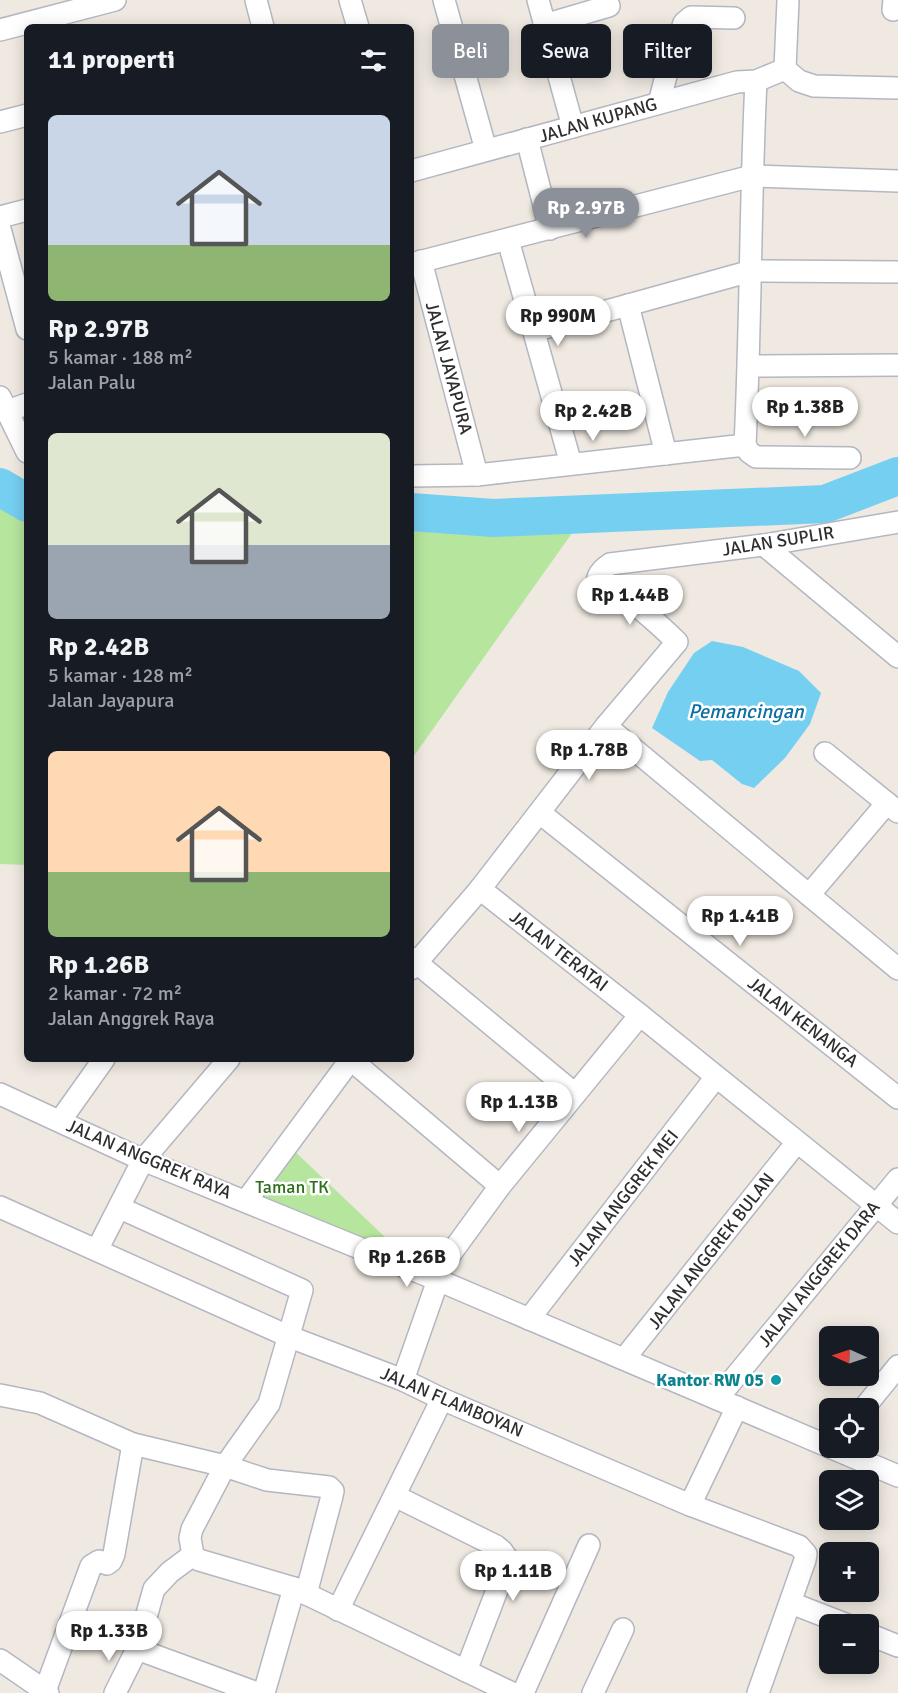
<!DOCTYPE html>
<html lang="id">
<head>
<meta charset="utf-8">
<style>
	body { margin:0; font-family:Signika,sans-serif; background:#242831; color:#f1f3f6; height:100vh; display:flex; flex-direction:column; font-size:22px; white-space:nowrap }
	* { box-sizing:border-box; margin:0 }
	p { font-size:20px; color:#9ea1a6 }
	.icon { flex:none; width:33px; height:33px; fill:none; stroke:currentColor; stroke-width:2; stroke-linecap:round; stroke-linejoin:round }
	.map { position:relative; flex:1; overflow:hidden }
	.details { position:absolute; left:24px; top:24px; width:390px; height:1038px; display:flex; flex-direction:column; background:#171b24; border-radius:9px; box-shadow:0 3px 15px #0003 }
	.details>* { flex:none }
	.guide { position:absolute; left:432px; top:24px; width:375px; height:54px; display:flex; gap:12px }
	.needle { width:39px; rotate:273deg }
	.controls { position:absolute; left:819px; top:1326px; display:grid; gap:12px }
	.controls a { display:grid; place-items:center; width:60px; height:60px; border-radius:9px; background:#171b24; box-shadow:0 3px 15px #0003; font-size:30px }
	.price { position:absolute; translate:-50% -51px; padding:0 14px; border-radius:21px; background:#fff; color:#222; font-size:20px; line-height:39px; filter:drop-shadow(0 2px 3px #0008) }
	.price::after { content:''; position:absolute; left:50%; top:36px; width:18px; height:14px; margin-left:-9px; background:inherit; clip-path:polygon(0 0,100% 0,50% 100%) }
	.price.selected { background:#8c9099; color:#fff }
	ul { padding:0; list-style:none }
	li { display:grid; align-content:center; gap:12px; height:318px; padding:0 24px }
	li span { display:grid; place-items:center; height:186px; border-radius:9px; color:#555 }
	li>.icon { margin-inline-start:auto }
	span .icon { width:108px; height:108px; fill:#fffc; stroke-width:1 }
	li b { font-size:26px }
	h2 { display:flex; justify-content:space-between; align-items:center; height:72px; padding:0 24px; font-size:26px }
	.chip { padding:0 21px; border-radius:9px; background:#171b24; box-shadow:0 3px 15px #0003; font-size:21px; line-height:54px }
	.chip.selected { background:#8c9099; color:#fff }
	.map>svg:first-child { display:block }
	.green { fill:#b6e59e }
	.water { fill:#75cff0 }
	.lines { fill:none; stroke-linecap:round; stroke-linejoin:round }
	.river { stroke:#75cff0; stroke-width:38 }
	.street-casing { stroke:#b4b7c1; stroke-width:24 }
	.street { stroke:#fff; stroke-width:21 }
	.culture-dot { fill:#0f9aa8; stroke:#fff; stroke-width:2 }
	.labels { text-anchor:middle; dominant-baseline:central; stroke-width:5; stroke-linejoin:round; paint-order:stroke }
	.street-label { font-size:18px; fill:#2e2e2e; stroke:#fff }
	.park-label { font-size:18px; fill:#2c6e1b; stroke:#fff }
	.culture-label { font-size:18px; font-weight:bold; fill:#0d838f; stroke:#fff; text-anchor:end }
	.water-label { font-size:20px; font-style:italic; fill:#0d6fa3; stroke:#fff }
</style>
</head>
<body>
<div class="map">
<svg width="898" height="1693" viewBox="0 0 898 1693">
	<rect width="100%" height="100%" fill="#efe9e1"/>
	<g class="green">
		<polygon points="0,491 27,504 27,865 0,864"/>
		<polygon points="587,512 411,760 411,516"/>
		<polygon points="289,1146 424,1274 250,1198"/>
	</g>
	<polygon class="water" points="712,641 743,647 799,671 821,693 810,724 785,758 754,788 742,784 712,760 700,761 652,728 668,692 694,653"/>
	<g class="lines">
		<g class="river">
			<polyline points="0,487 27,503"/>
			<polyline points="411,512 493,518 825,504 898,476"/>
		</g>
		<defs>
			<g id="street">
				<polyline points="256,0 263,27"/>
				<polyline points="350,0 358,27"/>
				<polyline points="444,0 486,150"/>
				<polyline points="538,0 573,127"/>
				<polyline points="893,10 894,0"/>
				<polyline points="544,25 609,6"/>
				<polyline points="0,30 115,0"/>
				<polyline points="785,69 799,81 814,86 898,88"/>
				<polyline points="785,69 788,0"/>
				<polyline points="659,103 667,72 684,23 691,17 734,18"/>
				<polyline points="0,122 27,115"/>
				<polyline points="527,139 550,229"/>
				<polyline points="411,171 737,82 756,81 785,69"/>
				<polyline points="0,217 27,210"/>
				<polyline points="0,229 27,329"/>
				<polyline points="508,240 571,464"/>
				<polyline points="421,261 477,475"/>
				<polyline points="411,264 752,176 898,181"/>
				<polyline points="628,305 666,454"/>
				<polyline points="534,331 751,271 898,272"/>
				<polyline points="749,366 898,365"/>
				<polyline points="0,397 27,452"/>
				<polyline points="7,411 27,404"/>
				<path d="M745,445C751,323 750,202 756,81"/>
				<polyline points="411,476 477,475 745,445 749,452 756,457 850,458"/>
				<polyline points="764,545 898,657"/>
				<path d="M601,593C593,580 599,571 610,564L764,545L898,522"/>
				<polyline points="606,726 898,969"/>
				<polyline points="825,753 898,812"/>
				<polyline points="540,813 898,1098"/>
				<polyline points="480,889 640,1015 898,1223"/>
				<polyline points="809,895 887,803"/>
				<polyline points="411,958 575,1094"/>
				<path d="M411,969L480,889L606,726L677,642C662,627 617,586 598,581"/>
				<polyline points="350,1059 500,1186"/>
				<polyline points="0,1094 143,1160 433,1278 830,1447"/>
				<polyline points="60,1121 104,1059"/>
				<polyline points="246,1201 351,1059"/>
				<polyline points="0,1207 290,1337 403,1380 442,1399 690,1505 799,1546 806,1554 805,1560 758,1693"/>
				<polyline points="120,1208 302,1290 269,1404 225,1466 192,1529 190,1538 193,1555 199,1560 294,1588 512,1693"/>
				<polyline points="97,1250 143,1160 229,1059"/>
				<polyline points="433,1278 500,1186 640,1015"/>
				<polyline points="529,1319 716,1077"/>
				<polyline points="624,1359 797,1142"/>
				<polyline points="403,1380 438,1280"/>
				<polyline points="0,1395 40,1403 133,1444 225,1466 267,1480 329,1487 333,1491 332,1496 306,1594"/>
				<polyline points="717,1399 898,1179"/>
				<polyline points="864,1408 898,1366"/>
				<polyline points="832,1448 898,1476"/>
				<polyline points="395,1496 496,1546 502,1551 507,1558 507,1564 466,1671"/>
				<polyline points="690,1505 737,1407"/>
				<polyline points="791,1603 845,1624"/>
				<polyline points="338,1610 442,1399"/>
				<polyline points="868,1634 898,1646"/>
				<polyline points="137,1649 257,1693"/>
				<polyline points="0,1660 48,1693"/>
				<polyline points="45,1691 91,1566 99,1561 107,1564 111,1561 114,1554 133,1444"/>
				<polyline points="115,1693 137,1649 154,1589 170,1572 193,1555"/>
				<polyline points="264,1693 294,1588"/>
				<polyline points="523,1693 589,1545"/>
				<polyline points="593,1693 623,1629"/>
			</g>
		</defs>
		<use href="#street" class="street-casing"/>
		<use href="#street" class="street"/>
	</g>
	<circle class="culture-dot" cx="776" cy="1380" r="6"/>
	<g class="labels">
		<g class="street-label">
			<text transform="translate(598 120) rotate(-16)">JALAN KUPANG</text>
			<text transform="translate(449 368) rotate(75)">JALAN JAYAPURA</text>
			<text transform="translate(778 541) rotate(-9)">JALAN SUPLIR</text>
			<text transform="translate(559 951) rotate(38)">JALAN TERATAI</text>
			<text transform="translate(803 1022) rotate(38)">JALAN KENANGA</text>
			<text transform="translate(149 1159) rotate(23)">JALAN ANGGREK RAYA</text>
			<text transform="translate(623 1198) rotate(-52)">JALAN ANGGREK MEI</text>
			<text transform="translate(711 1251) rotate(-52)">JALAN ANGGREK BULAN</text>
			<text transform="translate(819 1274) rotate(-51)">JALAN ANGGREK DARA</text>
			<text transform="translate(452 1402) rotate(23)">JALAN FLAMBOYAN</text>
		</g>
		<g class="park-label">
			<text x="292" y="1187">Taman TK</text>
		</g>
		<g class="culture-label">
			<text x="764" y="1380">Kantor RW 05</text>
		</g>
		<g class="water-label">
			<text x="746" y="711">Pemancingan</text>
		</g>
	</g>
</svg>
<div class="controls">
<a><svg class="needle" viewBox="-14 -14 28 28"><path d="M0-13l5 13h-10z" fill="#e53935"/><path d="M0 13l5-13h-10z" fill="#9ea1a6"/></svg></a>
<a><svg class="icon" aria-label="locate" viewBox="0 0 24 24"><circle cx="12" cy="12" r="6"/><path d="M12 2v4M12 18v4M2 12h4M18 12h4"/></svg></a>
<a><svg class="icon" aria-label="layers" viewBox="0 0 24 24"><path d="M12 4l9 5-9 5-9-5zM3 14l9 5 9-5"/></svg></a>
<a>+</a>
<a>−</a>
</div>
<b class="price selected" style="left:586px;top:239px">Rp 2.97B</b>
<b class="price" style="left:558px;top:347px">Rp 990M</b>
<b class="price" style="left:805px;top:438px">Rp 1.38B</b>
<b class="price" style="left:593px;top:442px">Rp 2.42B</b>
<b class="price" style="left:630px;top:626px">Rp 1.44B</b>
<b class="price" style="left:589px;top:781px">Rp 1.78B</b>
<b class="price" style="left:740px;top:947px">Rp 1.41B</b>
<b class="price" style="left:519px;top:1133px">Rp 1.13B</b>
<b class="price" style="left:407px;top:1288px">Rp 1.26B</b>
<b class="price" style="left:513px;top:1602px">Rp 1.11B</b>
<b class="price" style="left:109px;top:1662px">Rp 1.33B</b>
<div class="guide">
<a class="chip selected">Beli</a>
<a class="chip">Sewa</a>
<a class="chip">Filter</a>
</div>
<section class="details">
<h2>11 properti<svg class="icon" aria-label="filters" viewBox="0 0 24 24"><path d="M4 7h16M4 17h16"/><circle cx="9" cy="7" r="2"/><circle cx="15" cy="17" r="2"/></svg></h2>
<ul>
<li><span style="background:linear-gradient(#c9d6e8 70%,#8fb573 0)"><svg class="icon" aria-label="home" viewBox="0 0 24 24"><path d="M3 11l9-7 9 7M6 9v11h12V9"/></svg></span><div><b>Rp 2.97B</b><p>5 kamar · 188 m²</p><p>Jalan Palu</p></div></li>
<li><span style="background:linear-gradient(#dfe7d0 60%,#9aa5b1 0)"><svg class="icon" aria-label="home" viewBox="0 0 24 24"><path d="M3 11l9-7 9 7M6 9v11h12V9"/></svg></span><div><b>Rp 2.42B</b><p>5 kamar · 128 m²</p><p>Jalan Jayapura</p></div></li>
<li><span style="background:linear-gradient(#ffd9b3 65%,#8fb573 0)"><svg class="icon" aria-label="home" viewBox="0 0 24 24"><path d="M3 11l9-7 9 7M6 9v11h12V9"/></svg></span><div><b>Rp 1.26B</b><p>2 kamar · 72 m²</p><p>Jalan Anggrek Raya</p></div></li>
</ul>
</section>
</div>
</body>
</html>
